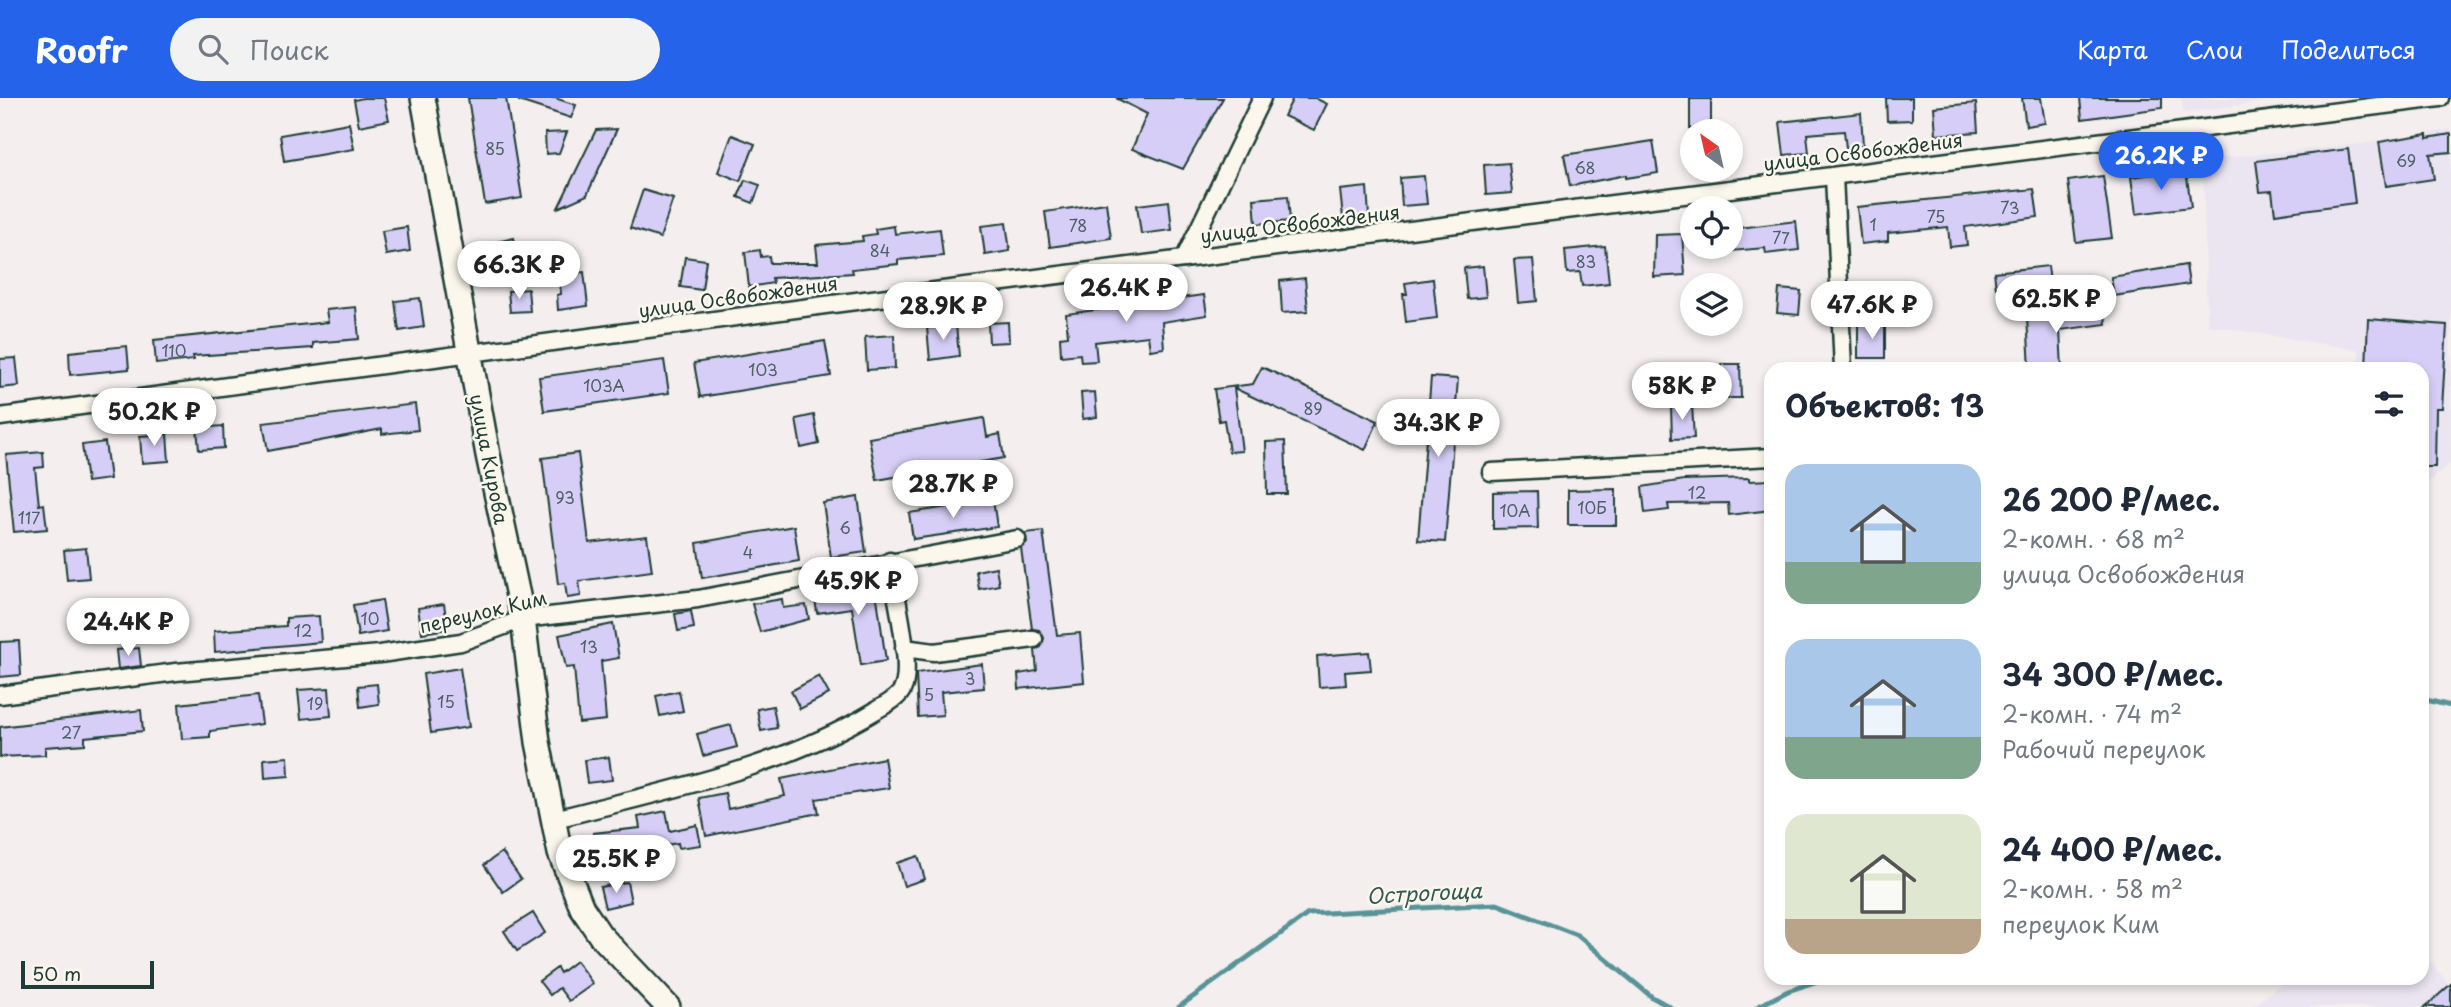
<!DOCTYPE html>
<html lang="ru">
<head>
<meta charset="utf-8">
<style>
	body { margin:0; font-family:"Playpen Sans",sans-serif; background:#f2f2f3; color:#1f2937; height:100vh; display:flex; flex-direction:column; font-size:26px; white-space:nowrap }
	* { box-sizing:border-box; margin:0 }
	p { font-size:23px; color:#747a83 }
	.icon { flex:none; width:38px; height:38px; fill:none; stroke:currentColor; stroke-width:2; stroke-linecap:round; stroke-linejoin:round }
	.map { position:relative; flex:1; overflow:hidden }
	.side { position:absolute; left:1764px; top:264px; width:665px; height:623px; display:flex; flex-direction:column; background:#fff; border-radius:21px; box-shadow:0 4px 10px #0003 }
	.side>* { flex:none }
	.needle { width:46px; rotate:326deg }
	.buttons { position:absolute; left:1680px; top:21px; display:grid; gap:14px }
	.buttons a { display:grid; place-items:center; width:63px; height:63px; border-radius:50%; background:#fff; box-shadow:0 4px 10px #0003; font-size:35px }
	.scale { position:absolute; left:21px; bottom:18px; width:133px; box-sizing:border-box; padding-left:7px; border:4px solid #1f3d34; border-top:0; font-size:19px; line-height:24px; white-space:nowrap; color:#1f3d34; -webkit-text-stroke:5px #fbf7ec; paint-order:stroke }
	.price { position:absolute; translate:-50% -60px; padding:0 16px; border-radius:24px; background:#fff; color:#222; font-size:23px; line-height:46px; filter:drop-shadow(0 2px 4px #0008) }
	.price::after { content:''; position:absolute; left:50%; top:42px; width:21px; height:16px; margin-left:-10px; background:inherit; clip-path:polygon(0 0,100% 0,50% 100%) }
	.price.on { background:#2563eb; color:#fff }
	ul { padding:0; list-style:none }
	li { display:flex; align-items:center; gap:21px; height:175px; padding:0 21px }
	li span { display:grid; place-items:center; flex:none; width:196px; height:140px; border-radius:21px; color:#555 }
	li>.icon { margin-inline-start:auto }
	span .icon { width:84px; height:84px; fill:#fffc; stroke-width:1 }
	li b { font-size:30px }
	h2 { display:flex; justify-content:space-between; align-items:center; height:84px; padding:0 21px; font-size:30px }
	header { display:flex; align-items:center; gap:42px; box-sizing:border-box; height:98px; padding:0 35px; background:#2563eb; color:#fff }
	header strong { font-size:33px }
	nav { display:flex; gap:38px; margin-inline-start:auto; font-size:24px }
	.search { width:490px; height:63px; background:#f2f2f3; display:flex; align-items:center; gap:18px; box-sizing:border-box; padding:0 24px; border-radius:38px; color:#747a83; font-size:26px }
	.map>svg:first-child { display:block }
	.built { fill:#ebe5f1 }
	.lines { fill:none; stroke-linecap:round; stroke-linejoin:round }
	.stream { stroke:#589398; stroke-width:5 }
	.building { fill:#d6cef7; stroke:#1f3d34; stroke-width:2 }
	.minor-casing { stroke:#1f3d34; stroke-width:21 }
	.secondary-casing { stroke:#1f3d34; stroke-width:28 }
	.minor { stroke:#fbf7ec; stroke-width:16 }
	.secondary { stroke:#fbf7ec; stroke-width:23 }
	.labels { text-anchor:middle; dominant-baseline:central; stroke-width:5; stroke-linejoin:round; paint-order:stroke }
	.number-label { font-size:16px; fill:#4d6165 }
	.street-label { font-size:19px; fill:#1f3d34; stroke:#fbf7ec }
	.water-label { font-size:21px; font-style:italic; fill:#325a55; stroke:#fbf7ec }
</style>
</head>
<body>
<header>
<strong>Roofr</strong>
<div class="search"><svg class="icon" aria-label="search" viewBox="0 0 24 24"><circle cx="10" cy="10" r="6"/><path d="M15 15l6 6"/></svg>Поиск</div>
<nav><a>Карта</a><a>Слои</a><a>Поделиться</a></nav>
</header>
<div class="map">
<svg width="2451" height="909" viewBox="0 0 2451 909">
	<rect width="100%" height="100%" fill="#f4efee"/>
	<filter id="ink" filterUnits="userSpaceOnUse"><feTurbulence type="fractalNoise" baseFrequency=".0143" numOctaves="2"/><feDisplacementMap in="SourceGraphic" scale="14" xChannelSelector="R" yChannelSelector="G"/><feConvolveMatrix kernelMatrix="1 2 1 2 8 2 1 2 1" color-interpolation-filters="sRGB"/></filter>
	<g filter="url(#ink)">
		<g class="built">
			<polygon points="2181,0 2288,0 2184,15"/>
			<polygon points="2451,31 2451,366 2427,385 2422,385 2422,271 2359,271 2359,252 2207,227 2203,62 2367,45"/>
			<polygon points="2422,854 2451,889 2451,909 2252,909 2289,880 2422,880"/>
		</g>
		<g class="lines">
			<g class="stream">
				<polyline points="2422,601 2451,608"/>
				<polyline points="1179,909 1308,816 1497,806 1577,837 1652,899 1670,909"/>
				<polyline points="1757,909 1788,893 1827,880"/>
			</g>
		</g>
		<g class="building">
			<polygon points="363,0 384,0 389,22 359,28 354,2"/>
			<polygon points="468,0 506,0 522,100 485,106"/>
			<polygon points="520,0 555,0 576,7 571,20 519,3"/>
			<polygon points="1116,0 1223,0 1183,71 1132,51 1147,16"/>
			<polygon points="1293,0 1315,0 1327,6 1314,32 1284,18"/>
			<polygon points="1886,0 1912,0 1912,22 1887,23"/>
			<polygon points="2022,0 2041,0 2045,25 2026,28"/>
			<polygon points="2080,0 2162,0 2162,10 2082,21"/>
			<rect x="1690" y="1" width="21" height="32"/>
			<polygon points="1976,5 1978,34 1936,37 1934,9"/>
			<polygon points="1861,15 1863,48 1846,50 1844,33 1807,36 1809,55 1784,57 1780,24"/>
			<polygon points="349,25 354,51 284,63 280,37"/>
			<polygon points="617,31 587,97 558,110 596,32"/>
			<polygon points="567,34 559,55 546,56 545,35"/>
			<polygon points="2427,36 2427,40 2451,36 2451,54 2430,56 2434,81 2386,88 2379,44"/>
			<polygon points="732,37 755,46 740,83 718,74"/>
			<polygon points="1653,43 1658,75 1626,80 1626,77 1570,88 1564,57"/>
			<polygon points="2348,51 2355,105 2275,116 2272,93 2260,94 2256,63"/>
			<polygon points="1509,65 1512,95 1486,97 1484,67"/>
			<polygon points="2186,72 2191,109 2136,116 2131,79"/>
			<polygon points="1424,78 1427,106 1402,108 1400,80"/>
			<polygon points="2103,78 2112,140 2076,144 2068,83"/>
			<polygon points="745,82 760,87 753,105 738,99"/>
			<polygon points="1367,89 1369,118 1343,120 1340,92"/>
			<polygon points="2034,91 2038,119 1965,129 1967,147 1950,149 1948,129 1888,135 1888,143 1861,146 1857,109"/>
			<polygon points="643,92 673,101 660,140 630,130"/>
			<polygon points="1288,98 1290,123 1256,126 1254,101"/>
			<polygon points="1169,103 1172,132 1141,136 1137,107"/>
			<polygon points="1106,105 1111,140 1050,149 1045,114"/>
			<polygon points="1796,123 1799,152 1766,156 1765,150 1731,153 1731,131"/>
			<polygon points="1006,125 1010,153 985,157 981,128"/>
			<polygon points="894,128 895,136 940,131 943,158 898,162 898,166 852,171 853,175 772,180 773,185 749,189 745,154 760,152 761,159 769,158 770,165 818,165 816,147 863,143 862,138 876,136 875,131"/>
			<polygon points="407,129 410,153 386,157 382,133"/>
			<polygon points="1682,136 1685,177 1654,179 1655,137"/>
			<polygon points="514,140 519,161 497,166 492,145"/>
			<polygon points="1605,148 1609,185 1582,188 1580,174 1567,175 1565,152"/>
			<polygon points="685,159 706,162 702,192 680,189"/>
			<polygon points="1533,161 1537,203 1518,205 1514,162"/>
			<polygon points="2186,167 2189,186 2114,198 2111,179"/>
			<polygon points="1483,168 1486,199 1467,201 1464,170"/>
			<polygon points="2048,168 2050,184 1996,190 1994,174"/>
			<polygon points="584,174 588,208 558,212 557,197 561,196 559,177"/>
			<polygon points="1305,180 1308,213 1282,215 1280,183"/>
			<polygon points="1433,181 1437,220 1406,224 1403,196 1407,196 1405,185"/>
			<polygon points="528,191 530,213 510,214 508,193"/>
			<polygon points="1779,191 1801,193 1799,217 1777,215"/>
			<polygon points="1204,197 1207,217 1162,224 1164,250 1150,252 1148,238 1095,244 1097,263 1081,264 1080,256 1061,258 1060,239 1068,238 1066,216"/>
			<polygon points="420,200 424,229 399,233 395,203"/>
			<polygon points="2094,207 2095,216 2105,215 2106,226 2060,232 2062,271 2030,271 2027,219 2069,217 2068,210"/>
			<polygon points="356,209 359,241 313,245 313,250 193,258 194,262 156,266 154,242 328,224 326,212"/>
			<polygon points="2368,221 2447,227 2442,310 2436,310 2435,369 2422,369 2422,271 2366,271"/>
			<polygon points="1008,224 1009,244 989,245 988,225"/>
			<polygon points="1885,225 1885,260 1858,260 1858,226"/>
			<polygon points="956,227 959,258 930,262 927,230"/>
			<polygon points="894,237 895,270 867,272 865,239"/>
			<polygon points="825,243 831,278 700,299 694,265"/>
			<polygon points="127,248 129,271 70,277 69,254"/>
			<polygon points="16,260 19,288 0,290 0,261"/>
			<polygon points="664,262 669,295 544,313 539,279"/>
			<polygon points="1722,266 1740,266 1741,300 1723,300"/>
			<polygon points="1262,269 1378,323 1365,352 1234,290 1242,353 1229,354 1224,322 1219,323 1214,291 1253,286"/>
			<polygon points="1431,279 1458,281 1445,444 1418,442"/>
			<polygon points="1095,294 1097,319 1083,321 1081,295"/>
			<polygon points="415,306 418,332 382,336 382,331 268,353 263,325"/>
			<polygon points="1692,307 1694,340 1672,341 1671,308"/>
			<polygon points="814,317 819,346 801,350 796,321"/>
			<polygon points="984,320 987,339 1000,336 1004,360 877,382 869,340"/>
			<polygon points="223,328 224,350 199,352 197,330"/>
			<polygon points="167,336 169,363 142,365 140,338"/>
			<polygon points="1285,343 1287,396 1267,396 1266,344"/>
			<polygon points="105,344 110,381 87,384 82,347"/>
			<polygon points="43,354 44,369 35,370 39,407 44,406 47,431 14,434 6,357"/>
			<polygon points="578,355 589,445 647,438 652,473 579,483 581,498 567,500 565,485 558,486 542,360"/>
			<polygon points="1749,380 1749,383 1771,382 1771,412 1729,417 1728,405 1668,406 1669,412 1645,415 1642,389 1684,382"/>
			<polygon points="1616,391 1616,427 1568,427 1568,392"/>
			<polygon points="1537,393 1538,430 1493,431 1493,394"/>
			<polygon points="858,399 866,454 831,459 823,405"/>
			<polygon points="993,402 997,429 913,441 909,415"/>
			<polygon points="794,428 799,463 702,480 697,445"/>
			<polygon points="1043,433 1057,537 1080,535 1084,584 1019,591 1018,576 1037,573 1035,552 1041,549 1044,540 1039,532 1032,531 1021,450 1027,444 1025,435"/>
			<polygon points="86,450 89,480 67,482 64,452"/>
			<polygon points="996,469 999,487 979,491 976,473"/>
			<polygon points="875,486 886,563 861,567 852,510 817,515 814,493"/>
			<polygon points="782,501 783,510 806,507 809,521 760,534 752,506"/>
			<polygon points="382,502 387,533 358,538 353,507"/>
			<polygon points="444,506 448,531 422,535 418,510"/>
			<polygon points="691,513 694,530 678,533 675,516"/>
			<polygon points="319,518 321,544 215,554 214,533 286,528 286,520"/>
			<polygon points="613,526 619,560 601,563 606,622 579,625 574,569 566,570 559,537"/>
			<polygon points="19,543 21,577 0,579 0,544"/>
			<polygon points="139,550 141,568 118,571 116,552"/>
			<polygon points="1369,554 1371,572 1345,574 1346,587 1319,589 1317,558"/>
			<polygon points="982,566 984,590 941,594 943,617 918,619 916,575"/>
			<polygon points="460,570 469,629 431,635 423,576"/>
			<polygon points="819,578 829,596 800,611 791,593"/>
			<polygon points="377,586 379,606 360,609 358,588"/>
			<polygon points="329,590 331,618 301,621 298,592"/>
			<polygon points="679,593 683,613 660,618 656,598"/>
			<polygon points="258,597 262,626 210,633 210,639 182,641 179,606"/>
			<polygon points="773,608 777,630 761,633 757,611"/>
			<polygon points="141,612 143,633 85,639 85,646 45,649 45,657 0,659 0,629"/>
			<polygon points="731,627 737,649 703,658 697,636"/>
			<polygon points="288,659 289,678 265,680 264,661"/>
			<polygon points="609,659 612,682 587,685 584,662"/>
			<polygon points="884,660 889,690 816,701 819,715 706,738 699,700 725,695 728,711 785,698 781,681"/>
			<polygon points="666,713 670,733 697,727 701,747 679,750 678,745 595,759 593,735 640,730 638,719"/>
			<polygon points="502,754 521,781 503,794 484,767"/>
			<polygon points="918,758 925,781 904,788 897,765"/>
			<polygon points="627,784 631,804 605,810 600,789"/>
			<polygon points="533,815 545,835 517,853 504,833"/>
			<polygon points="576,863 593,886 569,903 559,890 550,897 539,883 557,870 560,875"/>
			<polygon points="2451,886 2451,909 2425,909"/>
		</g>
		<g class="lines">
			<defs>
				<g id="minor">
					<polyline points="1834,78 1843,271"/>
					<polyline points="1184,161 1262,0"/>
					<polyline points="0,319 825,207 2440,0"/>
					<polyline points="1491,374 1771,359"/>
					<polyline points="904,550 934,554 1034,541"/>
					<polyline points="0,597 176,574 380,556 461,544 523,521 698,501 1017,441"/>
					<path d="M552,722C661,693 778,672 875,613C884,607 899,601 903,590C913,566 894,491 890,463"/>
				</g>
				<polyline id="secondary" points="423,0 488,357 523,521 538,644 560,755 582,810 600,837 668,909"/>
			</defs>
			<use href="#minor" class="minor-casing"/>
			<use href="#secondary" class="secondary-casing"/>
			<use href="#minor" class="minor"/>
			<use href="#secondary" class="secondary"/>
		</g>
	</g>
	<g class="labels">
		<g class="number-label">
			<text x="495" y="50">85</text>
			<text x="2406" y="62">69</text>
			<text x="1585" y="69">68</text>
			<text x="2010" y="109">73</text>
			<text x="1936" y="118">75</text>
			<text x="1873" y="126">1</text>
			<text x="1078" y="127">78</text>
			<text x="1781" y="139">77</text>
			<text x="880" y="152">84</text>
			<text x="1586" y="163">83</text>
			<text x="174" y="252">110</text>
			<text x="763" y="271">103</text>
			<text x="604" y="287">103А</text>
			<text x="1313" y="310">89</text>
			<text x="1697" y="394">12</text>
			<text x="565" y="399">93</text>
			<text x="1592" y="409">10Б</text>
			<text x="1515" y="412">10А</text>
			<text x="29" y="419">117</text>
			<text x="845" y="429">6</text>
			<text x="748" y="454">4</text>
			<text x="370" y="520">10</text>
			<text x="303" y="532">12</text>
			<text x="589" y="548">13</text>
			<text x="970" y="580">3</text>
			<text x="929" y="596">5</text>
			<text x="446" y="603">15</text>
			<text x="315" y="605">19</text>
			<text x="71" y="634">27</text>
		</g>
		<g class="street-label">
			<text transform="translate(1863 53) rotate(-7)">улица Освобождения</text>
			<text transform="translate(1300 125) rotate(-7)">улица Освобождения</text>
			<text transform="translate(738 198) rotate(-8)">улица Освобождения</text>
			<text transform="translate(490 361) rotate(79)">улица Кирова</text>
			<text transform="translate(483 513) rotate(-13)">переулок Ким</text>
		</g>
		<g class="water-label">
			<text transform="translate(1424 794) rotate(-3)">Острогоща</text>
		</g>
	</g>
</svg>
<div class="buttons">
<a><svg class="needle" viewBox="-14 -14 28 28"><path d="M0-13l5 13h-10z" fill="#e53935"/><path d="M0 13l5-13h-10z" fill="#747a83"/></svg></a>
<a><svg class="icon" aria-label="locate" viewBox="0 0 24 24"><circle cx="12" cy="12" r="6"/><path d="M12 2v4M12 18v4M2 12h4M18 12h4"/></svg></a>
<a><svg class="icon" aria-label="layers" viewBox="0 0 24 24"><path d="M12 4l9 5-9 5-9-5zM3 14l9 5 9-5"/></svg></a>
</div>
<div class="scale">50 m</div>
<b class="price on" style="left:2161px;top:94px">26.2K ₽</b>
<b class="price" style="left:519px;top:203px">66.3K ₽</b>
<b class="price" style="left:1126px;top:226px">26.4K ₽</b>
<b class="price" style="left:2056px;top:237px">62.5K ₽</b>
<b class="price" style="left:1872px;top:243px">47.6K ₽</b>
<b class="price" style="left:943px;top:244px">28.9K ₽</b>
<b class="price" style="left:1682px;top:324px">58K ₽</b>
<b class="price" style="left:154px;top:350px">50.2K ₽</b>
<b class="price" style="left:1438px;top:361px">34.3K ₽</b>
<b class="price" style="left:953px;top:422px">28.7K ₽</b>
<b class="price" style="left:858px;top:519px">45.9K ₽</b>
<b class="price" style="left:128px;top:560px">24.4K ₽</b>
<b class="price" style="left:616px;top:797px">25.5K ₽</b>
<section class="side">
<h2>Объектов: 13<svg class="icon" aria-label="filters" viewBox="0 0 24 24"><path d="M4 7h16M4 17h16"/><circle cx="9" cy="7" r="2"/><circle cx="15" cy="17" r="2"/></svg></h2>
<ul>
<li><span style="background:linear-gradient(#a9c7e8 70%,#7fa58c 0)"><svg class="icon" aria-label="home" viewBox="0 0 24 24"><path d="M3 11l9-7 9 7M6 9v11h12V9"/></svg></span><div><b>26 200 ₽/мес.</b><p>2-комн. · 68 m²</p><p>улица Освобождения</p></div></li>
<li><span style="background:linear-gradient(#a9c7e8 70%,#7fa58c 0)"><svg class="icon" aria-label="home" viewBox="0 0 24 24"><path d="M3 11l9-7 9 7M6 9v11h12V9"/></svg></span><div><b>34 300 ₽/мес.</b><p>2-комн. · 74 m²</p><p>Рабочий переулок</p></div></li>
<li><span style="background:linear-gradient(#dfe7d0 75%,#b9a48a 0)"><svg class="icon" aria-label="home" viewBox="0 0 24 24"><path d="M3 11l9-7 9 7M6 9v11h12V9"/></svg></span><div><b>24 400 ₽/мес.</b><p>2-комн. · 58 m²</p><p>переулок Ким</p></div></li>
</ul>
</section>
</div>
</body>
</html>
